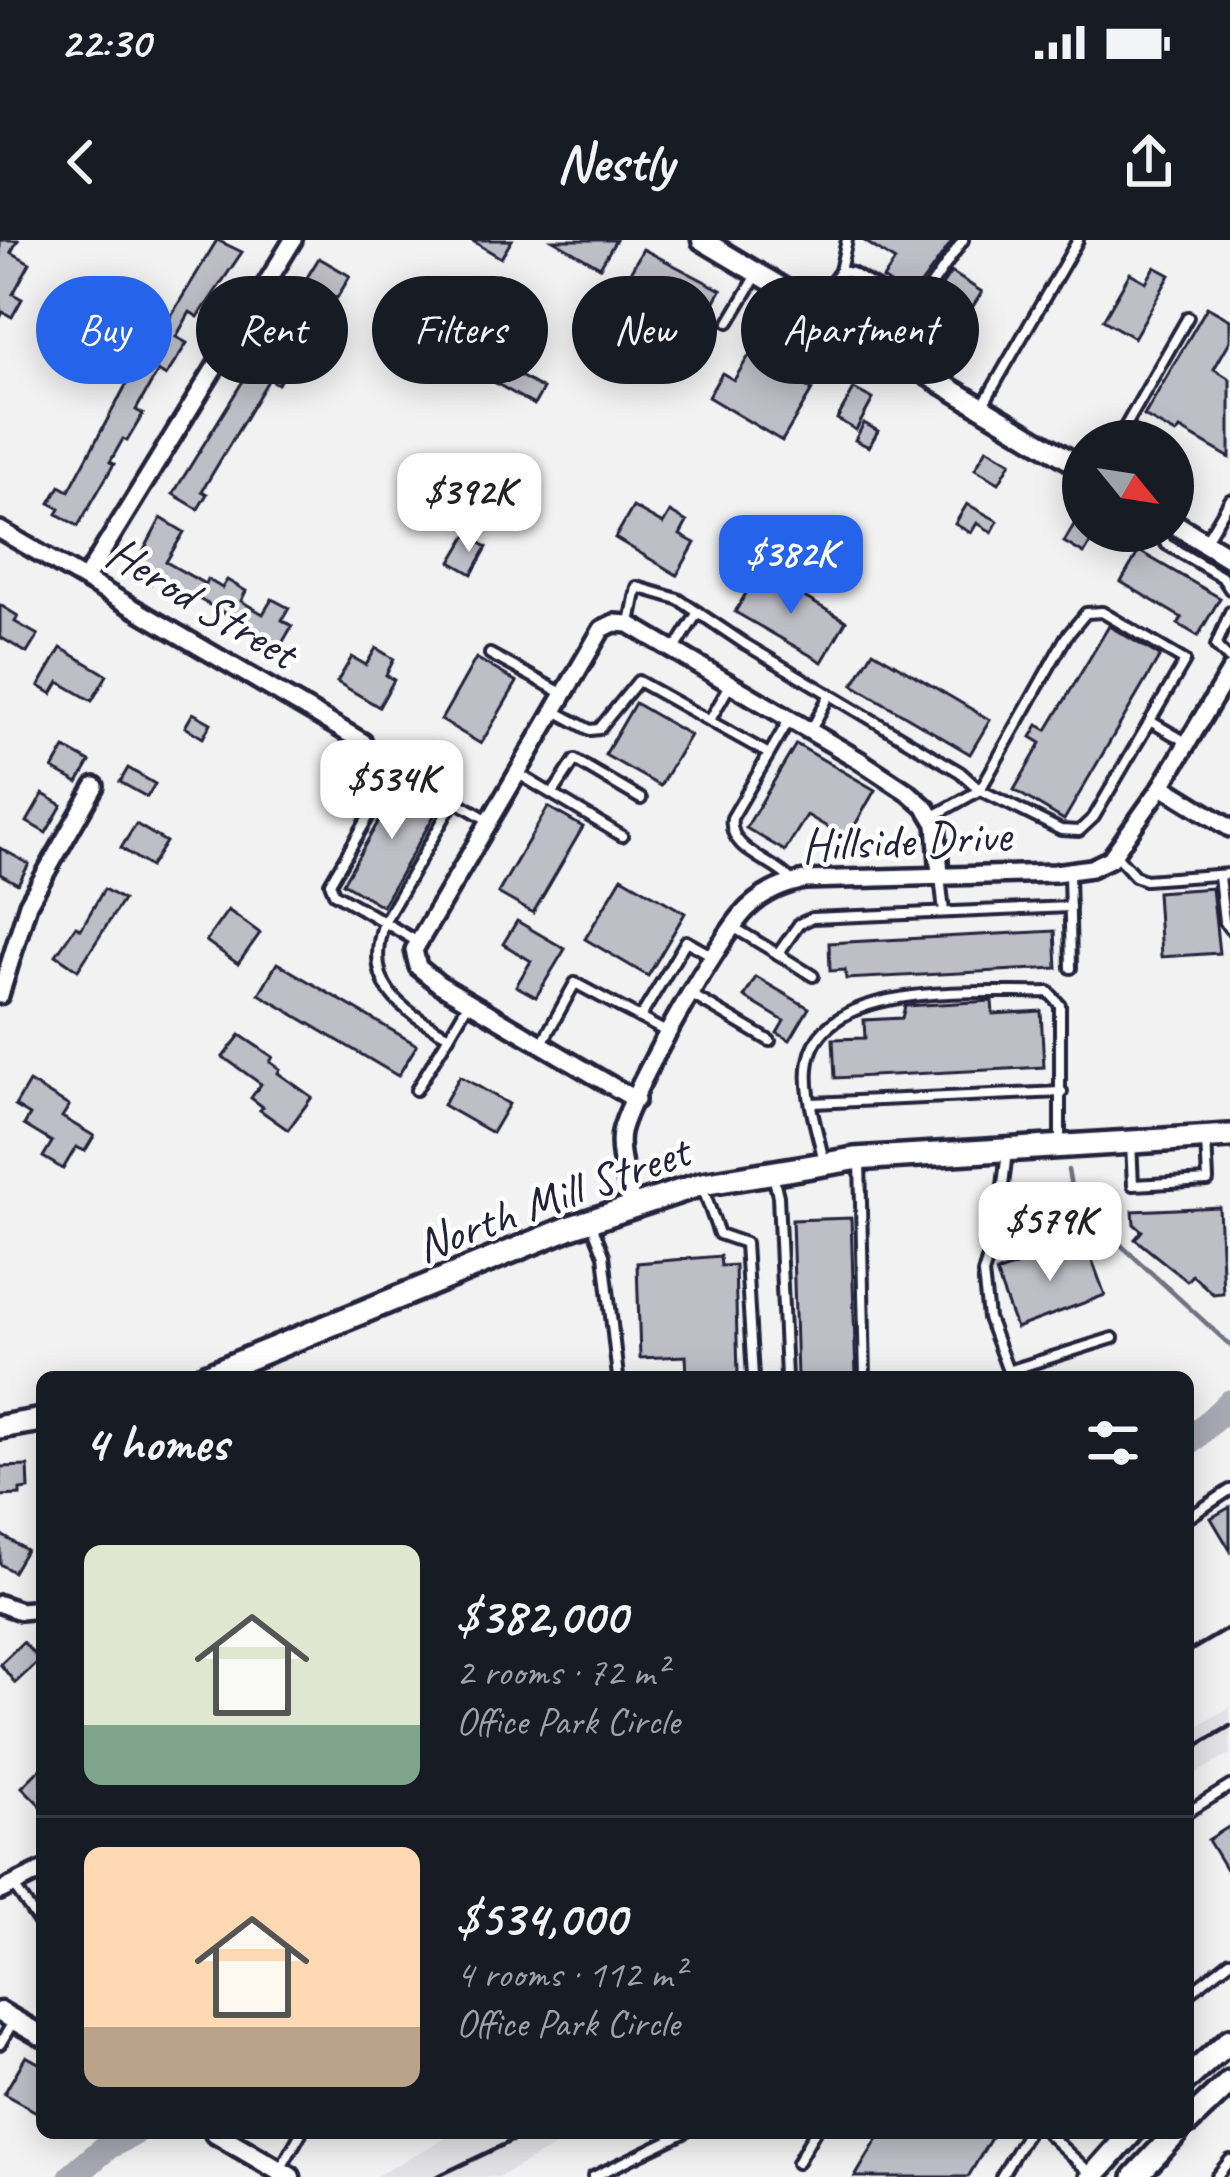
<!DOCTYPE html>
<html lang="en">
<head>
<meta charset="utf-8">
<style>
	body { margin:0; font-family:Caveat,sans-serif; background:#242831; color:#f1f3f6; height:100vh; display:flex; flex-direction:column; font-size:45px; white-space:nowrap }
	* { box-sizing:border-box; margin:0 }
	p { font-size:39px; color:#9ea1a6 }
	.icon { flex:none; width:66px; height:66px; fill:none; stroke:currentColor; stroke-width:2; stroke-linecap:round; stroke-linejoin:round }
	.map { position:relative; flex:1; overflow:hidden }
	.drawer { position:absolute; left:36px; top:1131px; width:1158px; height:768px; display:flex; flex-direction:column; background:#171b24; border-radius:18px; box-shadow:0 6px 30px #0003 }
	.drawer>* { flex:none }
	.hud { position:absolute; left:36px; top:36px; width:1158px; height:108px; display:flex; gap:24px }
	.needle { width:78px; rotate:120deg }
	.fabs { position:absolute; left:1062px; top:180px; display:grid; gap:24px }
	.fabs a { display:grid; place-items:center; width:132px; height:132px; border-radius:50%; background:#171b24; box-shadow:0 6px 30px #0003; font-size:60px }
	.price { position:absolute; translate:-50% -102px; padding:0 27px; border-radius:24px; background:#fff; color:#222; font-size:39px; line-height:78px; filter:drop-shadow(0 3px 6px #0008) }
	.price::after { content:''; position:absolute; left:50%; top:72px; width:36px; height:27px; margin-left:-18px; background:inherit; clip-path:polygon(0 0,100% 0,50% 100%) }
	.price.active { background:#2563eb; color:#fff }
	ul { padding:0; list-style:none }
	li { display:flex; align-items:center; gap:36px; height:300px; padding:0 48px }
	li+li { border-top:3px solid #363941 }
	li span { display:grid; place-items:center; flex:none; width:336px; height:240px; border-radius:18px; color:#555 }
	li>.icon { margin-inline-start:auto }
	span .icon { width:144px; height:144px; fill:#fffc; stroke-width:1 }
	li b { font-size:51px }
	h2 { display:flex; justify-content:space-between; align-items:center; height:144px; padding:0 48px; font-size:51px }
	.pill { padding:0 42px; border-radius:54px; background:#171b24; box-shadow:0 6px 30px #0003; font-size:42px; line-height:108px }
	.pill.active { background:#2563eb; color:#fff }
	.status { display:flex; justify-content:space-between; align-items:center; height:84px; padding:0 60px; background:#171b24; direction:ltr }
	.status svg { height:33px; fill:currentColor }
	header { display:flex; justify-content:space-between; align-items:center; height:156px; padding:0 48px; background:#171b24; font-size:54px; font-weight:800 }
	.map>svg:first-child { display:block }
	.built { fill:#e2e2e6 }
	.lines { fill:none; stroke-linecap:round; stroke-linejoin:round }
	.stream { stroke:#727282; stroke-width:4.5 }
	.river { stroke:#a8a8b2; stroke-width:27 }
	.building { fill:#bebec6; stroke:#22223b; stroke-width:3 }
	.service-casing { stroke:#22223b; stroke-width:16 }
	.minor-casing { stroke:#22223b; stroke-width:24 }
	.tertiary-casing { stroke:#22223b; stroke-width:27 }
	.secondary-casing { stroke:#22223b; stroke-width:30 }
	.service { stroke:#fff; stroke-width:8 }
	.minor { stroke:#fff; stroke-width:15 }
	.tertiary { stroke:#fff; stroke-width:18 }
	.secondary { stroke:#fff; stroke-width:21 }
	.rail { stroke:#22223b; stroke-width:4.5 }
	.labels { text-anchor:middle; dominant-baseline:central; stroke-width:9; stroke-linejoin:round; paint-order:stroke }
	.street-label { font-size:48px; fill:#22223b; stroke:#fff }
</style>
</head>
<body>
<div class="status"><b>22:30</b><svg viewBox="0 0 49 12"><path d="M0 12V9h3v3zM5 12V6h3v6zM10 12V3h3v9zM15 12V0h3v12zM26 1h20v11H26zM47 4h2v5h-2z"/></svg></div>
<header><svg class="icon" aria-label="back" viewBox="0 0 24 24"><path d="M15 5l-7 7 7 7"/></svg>Nestly<svg class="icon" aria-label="share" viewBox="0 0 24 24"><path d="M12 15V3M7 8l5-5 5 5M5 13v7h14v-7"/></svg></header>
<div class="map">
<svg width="1230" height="1937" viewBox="0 0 1230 1937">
	<rect width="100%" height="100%" fill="#f2f2f3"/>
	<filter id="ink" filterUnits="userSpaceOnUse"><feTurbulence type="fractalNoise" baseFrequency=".00833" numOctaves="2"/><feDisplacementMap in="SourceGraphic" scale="24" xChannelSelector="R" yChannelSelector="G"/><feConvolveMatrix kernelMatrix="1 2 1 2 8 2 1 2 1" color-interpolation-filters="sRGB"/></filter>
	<g filter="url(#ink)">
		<g class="built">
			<polygon points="1230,1467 1230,1514 1188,1538 1188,1492"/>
			<polygon points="455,1893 579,1893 499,1937 374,1937"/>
		</g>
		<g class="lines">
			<polyline class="stream" points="1068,930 1072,952 1086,973 1230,1105"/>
			<g class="river">
				<polyline points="1188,1203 1230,1163"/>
				<polyline points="72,1937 108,1906 133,1893"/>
			</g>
		</g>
		<g class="building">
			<polygon points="0,0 18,0 11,12 30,23 13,54 22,59 12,77 3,72 0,78"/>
			<polygon points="217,0 242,12 198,77 190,72 176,97 187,103 166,136 158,131 136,170 143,174 127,201 123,199 110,222 114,224 78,286 57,274 60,269 50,263 60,246 69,251 134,130 116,120 127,102 140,110 160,74 169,79"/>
			<polygon points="471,0 512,0 501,18"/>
			<polygon points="553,0 616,0 600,27"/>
			<polygon points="863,0 953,0 911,58 883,39 895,21"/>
			<polygon points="643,9 721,50 708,74 692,65 687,73 676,67 648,114 628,102 656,55 627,38"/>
			<polygon points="319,18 350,36 337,58 322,50 287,109 291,111 283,126 287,129 278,144 269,139 202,251 207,254 198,269 173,254"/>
			<polygon points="1155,27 1170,35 1134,98 1103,80 1130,33 1146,42"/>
			<polygon points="951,32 982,52 953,98 921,77"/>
			<polygon points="1207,67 1230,80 1230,101 1214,129 1230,139 1230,218 1180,189 1176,194 1144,176"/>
			<polygon points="475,110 543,149 534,165 466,126"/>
			<polygon points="750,114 812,150 782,201 708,157 722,133 734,140"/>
			<polygon points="854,149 873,159 856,190 837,179"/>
			<polygon points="864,183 878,191 869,207 855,200"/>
			<polygon points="987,208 1011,222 999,243 975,229"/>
			<polygon points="967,264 998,281 992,292 977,283 971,293 955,284"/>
			<polygon points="633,267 663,284 670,272 687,282 680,295 695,303 677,335 615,298"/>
			<polygon points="1083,269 1083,291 1097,291 1084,314 1064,302"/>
			<polygon points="161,278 184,292 166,322 205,344 207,339 222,348 227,340 246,351 241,361 263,374 272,359 289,368 282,380 292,386 281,405 188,353 186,356 154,338 151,344 132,333"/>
			<polygon points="467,295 487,307 472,334 451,322"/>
			<polygon points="1139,311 1220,358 1198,396 1178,384 1182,378 1121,342"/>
			<polygon points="759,331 846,381 822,422 735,372"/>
			<polygon points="0,365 18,376 15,382 38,395 27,413 0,397"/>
			<polygon points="1109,386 1160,416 1064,580 1014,550 1041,503 1031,497 1038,485 1047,490"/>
			<polygon points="61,408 107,435 92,461 59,442 52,454 39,446"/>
			<polygon points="376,408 394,419 386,435 394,440 379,467 337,442 352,417 366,425"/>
			<polygon points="873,411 990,480 970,514 853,445"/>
			<polygon points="476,418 517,442 481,504 441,480"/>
			<polygon points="635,463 690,495 660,546 605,515"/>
			<polygon points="193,473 211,483 203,498 185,487"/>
			<polygon points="796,504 875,550 847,599 807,575 785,611 746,588"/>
			<polygon points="65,508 90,522 78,543 53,529"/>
			<polygon points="128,528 155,544 147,557 120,542"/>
			<polygon points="403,539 442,562 382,666 343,643"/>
			<polygon points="43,554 62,565 46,593 27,582"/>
			<polygon points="548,567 583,587 533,673 498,653"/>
			<polygon points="136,584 166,602 150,627 121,608"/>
			<polygon points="0,608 29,624 18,644 0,634"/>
			<polygon points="622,637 685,673 648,736 585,699"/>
			<polygon points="1212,648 1219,713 1161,717 1157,652"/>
			<polygon points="104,649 123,660 78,730 56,715 76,686 81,689"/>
			<polygon points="228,670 260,693 238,724 206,701"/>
			<polygon points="517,681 565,709 536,757 516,746 531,721 503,704"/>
			<polygon points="1055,691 1057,728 846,739 845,730 830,731 829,703"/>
			<polygon points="277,723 417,805 398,836 259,754"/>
			<polygon points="756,737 809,768 790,800 777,793 784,781 744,757"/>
			<polygon points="992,761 993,774 1041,771 1044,827 835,838 833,799 865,798 864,780 902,778 905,766"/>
			<polygon points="240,795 273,817 270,822 280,829 278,833 312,857 288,890 260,870 263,867 251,858 261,844 223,817"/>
			<polygon points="460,836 509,864 492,893 443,865"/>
			<polygon points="29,842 69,866 62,877 94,896 85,911 76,907 63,929 43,917 52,902 24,885 30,875 15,866"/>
			<polygon points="1219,967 1223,1053 1213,1054 1192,1035 1187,1041 1135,999 1142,991 1134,984 1133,971"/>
			<polygon points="851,978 856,1137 797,1137 792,980"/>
			<polygon points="1085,1001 1105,1055 1016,1088 996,1033"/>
			<polygon points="720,1016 721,1026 735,1025 738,1135 687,1137 686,1116 640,1118 637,1023"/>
			<polygon points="28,1226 29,1249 20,1250 20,1255 0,1256 0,1227"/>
			<polygon points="1230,1267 1230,1310 1211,1278"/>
			<polygon points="0,1294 26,1310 13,1332 0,1324"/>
			<polygon points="23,1402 40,1420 15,1443 0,1424"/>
			<polygon points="42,1527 42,1567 22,1547"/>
			<polygon points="1230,1586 1230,1636 1208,1600"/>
			<polygon points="26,1816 42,1825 42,1875 4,1854"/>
			<polygon points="881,1893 994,1893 968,1937 855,1937"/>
		</g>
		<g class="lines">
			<defs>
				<g id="service">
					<polyline points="840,31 852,33 911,68 920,62 963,0"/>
					<polyline points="815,66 840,31 847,0"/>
					<polyline points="729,82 757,35"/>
					<polyline points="765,94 824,128 846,88"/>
					<polyline points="983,165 1078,0"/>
					<polyline points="1125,187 1151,201"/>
					<polyline points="1117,201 1188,77"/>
					<polyline points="1165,291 1162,296 1166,304 1222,337 1230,349"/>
					<polyline points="1206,300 1230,260"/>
					<polyline points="1230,372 1216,406 1230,420"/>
					<polyline points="630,383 637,347 678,359 745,404 960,532 980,550 1066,397 1086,373 1102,372 1185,421 1150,481"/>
					<polyline points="674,411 698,372"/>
					<polyline points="490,414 562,453"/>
					<polyline points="555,471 590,490 599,489 638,441 769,514"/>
					<polyline points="710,480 730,445"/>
					<path d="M789,480L732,578C727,611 774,620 792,641"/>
					<polyline points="811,490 830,454"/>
					<polyline points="517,533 622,596"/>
					<polyline points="553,553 575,520 641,559"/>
					<polyline points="932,577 980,550 1061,590 1079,591 1094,577 1150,481 1186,502"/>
					<polyline points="1116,615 1135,636 1145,640 1230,634"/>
					<polyline points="1069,632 1071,728"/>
					<polyline points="940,636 944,672"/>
					<polyline points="1219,636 1224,681 1230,689"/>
					<polyline points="733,687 778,714 799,684 812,678 1070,667"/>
					<polyline points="416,701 384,682 454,561"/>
					<polyline points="778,714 813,736"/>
					<polyline points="692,755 770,801"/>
					<path d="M469,762L449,796C399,769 363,745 384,682L334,653L330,643L394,533L403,530L488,580"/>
					<polyline points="640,778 686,701 711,715"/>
					<polyline points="542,803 575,743 668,793"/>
					<polyline points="416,850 449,796"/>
					<polyline points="812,863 1062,852"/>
					<polyline points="1131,903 1133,945 1208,941 1206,899"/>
					<polyline points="1007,911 999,981 983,1034 988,1078 1008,1131 1113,1098"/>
					<polyline points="860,920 865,1137"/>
					<path d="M824,922C818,891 803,852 809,821C824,738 985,754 1049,752L1060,765V902"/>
					<polyline points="773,935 778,956 786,1137"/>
					<polyline points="702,946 719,994 745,1003 753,1137"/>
					<polyline points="591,982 604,1015 618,1137"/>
					<polyline points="1188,1278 1230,1250"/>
					<polyline points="1188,1572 1230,1546"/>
					<polyline points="14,1646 42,1687"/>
					<polyline points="1188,1754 1230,1721"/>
					<polyline points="0,1804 13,1782"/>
					<polyline points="1047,1893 1089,1932"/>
					<polyline points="797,1923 814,1893"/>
					<polyline points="281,1928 301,1893"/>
					<polyline points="593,1937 684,1893"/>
					<polyline points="1001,1937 1027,1893"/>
					<polyline points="1216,1937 1230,1920"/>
				</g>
				<g id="minor">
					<polyline points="0,290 363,502"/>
					<polyline points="86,338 293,0"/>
					<polyline points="1162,546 1230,588"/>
					<polyline points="0,755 28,664 95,546"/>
					<polyline points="636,860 439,744 418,727 414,710 602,389 614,383 629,384 859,520 909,553 927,569 936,584 940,635"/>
					<path d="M632,965C628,943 617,914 621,892C629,855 721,693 748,668C765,652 783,644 805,640L1055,633L1091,628L1110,619L1162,546L1230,431"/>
					<polyline points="0,1364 20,1371 42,1369"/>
					<polyline points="0,1651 42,1631"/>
				</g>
				<g id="tertiary">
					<polyline points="702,0 1083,228"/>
					<polyline points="1173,283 1230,318"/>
					<polyline points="0,1772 42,1796"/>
					<polyline points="215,1893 290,1937"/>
				</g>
				<g id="secondary">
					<polyline points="203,1137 571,987 702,944 854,919 1230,896"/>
					<polyline points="0,1187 42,1180"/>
					<polyline points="1188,1838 1230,1800"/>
					<polyline points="1188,1882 1230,1842"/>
					<polyline points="1092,1937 1131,1893"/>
					<polyline points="1135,1937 1176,1893"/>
				</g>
			</defs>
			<use href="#service" class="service-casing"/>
			<use href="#minor" class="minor-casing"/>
			<use href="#tertiary" class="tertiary-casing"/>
			<use href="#secondary" class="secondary-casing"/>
			<use href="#service" class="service"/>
			<use href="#minor" class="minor"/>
			<use href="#tertiary" class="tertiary"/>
			<use href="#secondary" class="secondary"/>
			<g class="rail">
				<polyline points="1188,1412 1230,1387"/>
				<polyline points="1188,1511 1230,1486"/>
				<polyline points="436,1937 528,1893"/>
			</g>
		</g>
	</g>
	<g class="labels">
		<g class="street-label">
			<text transform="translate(202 362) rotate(31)">Herod Street</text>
			<text transform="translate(906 600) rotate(-3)">Hillside Drive</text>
			<text transform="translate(552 958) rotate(-20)">North Mill Street</text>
		</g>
	</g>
</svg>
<div class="fabs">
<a><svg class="needle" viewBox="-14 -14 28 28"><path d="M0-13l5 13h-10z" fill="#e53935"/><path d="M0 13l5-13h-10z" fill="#9ea1a6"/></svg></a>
</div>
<b class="price" style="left:469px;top:315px">$392K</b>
<b class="price active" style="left:791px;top:377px">$382K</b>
<b class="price" style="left:392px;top:602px">$534K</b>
<b class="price" style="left:1050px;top:1044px">$579K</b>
<div class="hud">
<a class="pill active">Buy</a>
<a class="pill">Rent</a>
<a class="pill">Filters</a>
<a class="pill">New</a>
<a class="pill">Apartment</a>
</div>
<section class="drawer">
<h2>4 homes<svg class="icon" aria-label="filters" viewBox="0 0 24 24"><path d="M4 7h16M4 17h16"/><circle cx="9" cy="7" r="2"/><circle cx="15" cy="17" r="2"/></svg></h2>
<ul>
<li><span style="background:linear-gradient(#dfe7d0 75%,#7fa58c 0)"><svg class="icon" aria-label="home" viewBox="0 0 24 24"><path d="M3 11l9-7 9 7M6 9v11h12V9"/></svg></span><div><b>$382,000</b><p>2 rooms · 72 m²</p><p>Office Park Circle</p></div></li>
<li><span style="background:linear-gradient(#ffd9b3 75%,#b9a48a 0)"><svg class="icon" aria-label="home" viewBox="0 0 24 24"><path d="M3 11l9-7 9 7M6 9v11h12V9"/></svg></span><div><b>$534,000</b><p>4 rooms · 112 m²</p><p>Office Park Circle</p></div></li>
</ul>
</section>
</div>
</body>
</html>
